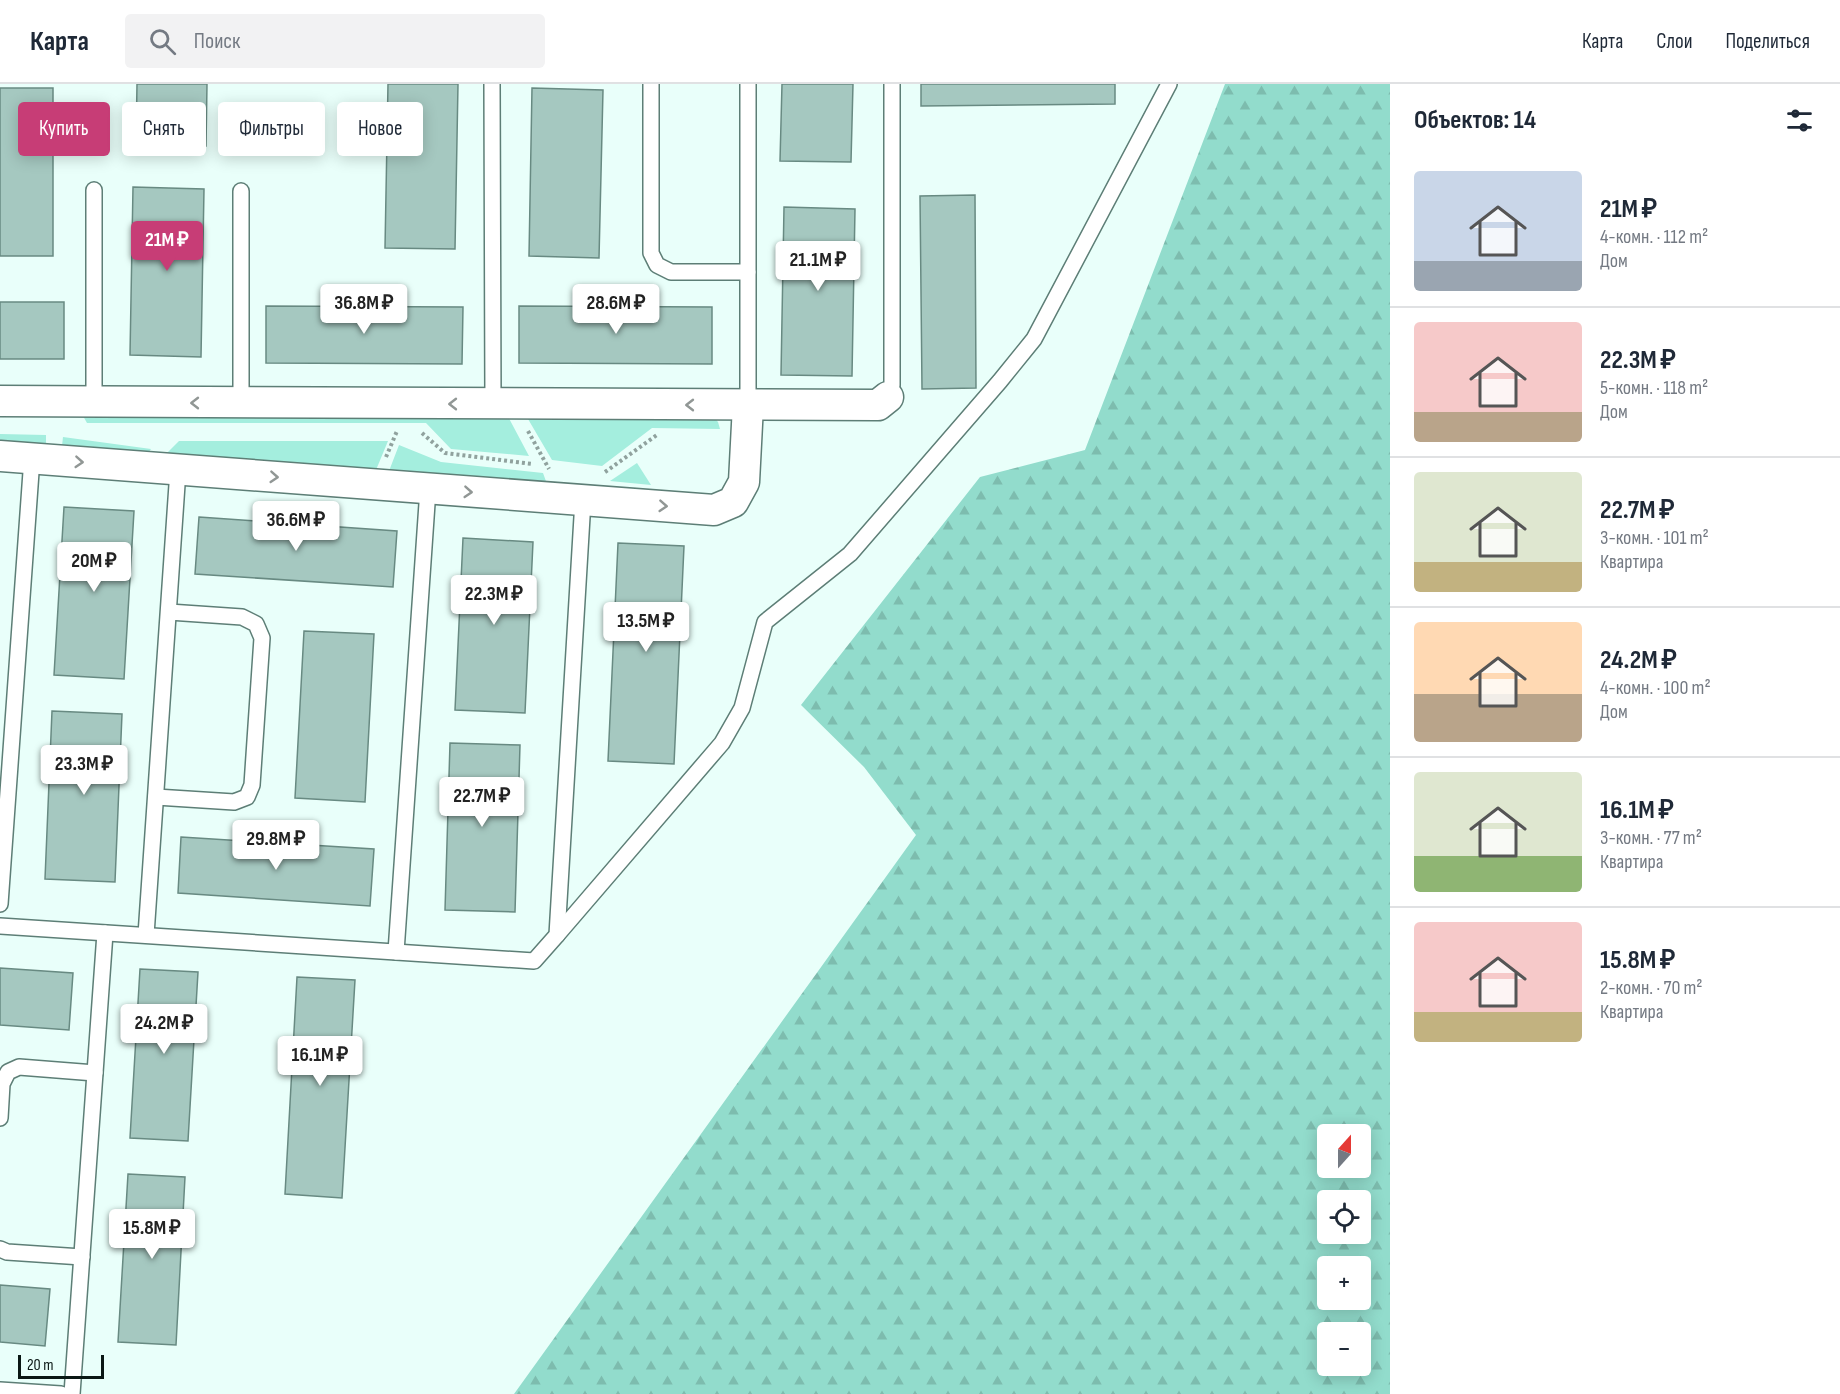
<!DOCTYPE html>
<html lang="ru">
<head>
<meta charset="utf-8">
<style>
	body { margin:0; font-family:"Sofia Sans Condensed",sans-serif; background:#f2f2f3; color:#1f2937; height:100vh; display:flex; flex-direction:column; font-size:22px; white-space:nowrap }
	* { box-sizing:border-box; margin:0 }
	p { font-size:20px; color:#747a83 }
	.icon { flex:none; width:33px; height:33px; fill:none; stroke:currentColor; stroke-width:2; stroke-linecap:round; stroke-linejoin:round }
	.map { position:relative; flex:1; overflow:hidden }
	.panel { display:flex; flex-direction:column; background:#fff; width:450px }
	.panel>* { flex:none }
	.hud { position:absolute; left:18px; top:18px; width:570px; height:54px; display:flex; gap:12px }
	.needle { width:39px; rotate:21deg }
	.tools { position:absolute; left:1317px; top:1040px; display:grid; gap:12px }
	.tools a { display:grid; place-items:center; width:54px; height:54px; border-radius:6px; background:#fff; box-shadow:0 3px 15px #0003; font-size:30px }
	.scale { position:absolute; left:18px; bottom:15px; width:86px; box-sizing:border-box; padding-left:6px; border:3px solid #0a1714; border-top:0; font-size:16px; line-height:21px; white-space:nowrap; color:#0a1714; -webkit-text-stroke:4px #e9fffa; paint-order:stroke }
	.price { position:absolute; translate:-50% -51px; padding:0 14px; border-radius:6px; background:#fff; color:#222; font-size:20px; line-height:39px; filter:drop-shadow(0 2px 3px #0008) }
	.price::after { content:''; position:absolute; left:50%; top:36px; width:18px; height:14px; margin-left:-9px; background:inherit; clip-path:polygon(0 0,100% 0,50% 100%) }
	.price.current { background:#c73d76; color:#fff }
	ul { padding:0; list-style:none }
	li { display:flex; align-items:center; gap:18px; height:150px; padding:0 24px }
	li+li { border-top:2px solid #e0e1e3 }
	li span { display:grid; place-items:center; flex:none; width:168px; height:120px; border-radius:6px; color:#555 }
	li>.icon { margin-inline-start:auto }
	span .icon { width:72px; height:72px; fill:#fffc; stroke-width:1 }
	li b { font-size:26px }
	h2 { display:flex; justify-content:space-between; align-items:center; height:72px; padding:0 24px; font-size:26px }
	.tag { padding:0 21px; border-radius:6px; background:#fff; box-shadow:0 3px 15px #0003; font-size:21px; line-height:54px }
	.tag.current { background:#c73d76; color:#fff }
	header { display:flex; align-items:center; gap:36px; box-sizing:border-box; height:84px; padding:0 30px; background:#fff; border-bottom:2px solid #e0e1e3 }
	header strong { font-size:28px }
	nav { display:flex; gap:33px; margin-inline-start:auto; font-size:21px }
	.search { width:420px; height:54px; background:#f2f2f3; display:flex; align-items:center; gap:15px; box-sizing:border-box; padding:0 21px; border-radius:6px; color:#747a83; font-size:22px }
	main { display:flex; flex:1; min-height:0 }
	.map>svg:first-child { display:block }
	.grass { fill:#a4eede }
	.forest { fill:url(#forest-firs); fill-rule:evenodd }
	.building { fill:#a5c8c0; stroke:#688a82; stroke-width:1.5 }
	.lines { fill:none; stroke-linecap:round; stroke-linejoin:round }
	.service-casing { stroke:#5d7e76; stroke-width:18 }
	.minor-casing { stroke:#5d7e76; stroke-width:33 }
	.path { stroke:#90a29e; stroke-width:4; stroke-dasharray:3 3; stroke-linecap:butt }
	.service { stroke:#fff; stroke-width:15 }
	.minor { stroke:#fff; stroke-width:30 }
	.oneway { stroke:#919795 }
</style>
</head>
<body>
<header>
<strong>Карта</strong>
<div class="search"><svg class="icon" aria-label="search" viewBox="0 0 24 24"><circle cx="10" cy="10" r="6"/><path d="M15 15l6 6"/></svg>Поиск</div>
<nav><a>Карта</a><a>Слои</a><a>Поделиться</a></nav>
</header>
<main>
<div class="map">
<svg width="1390" height="1310" viewBox="0 0 1390 1310">
	<defs>
		<pattern id="forest-firs" width="22" height="20" patternUnits="userSpaceOnUse" patternTransform="scale(1.5)"><rect width="22" height="20" fill="#92dccc"/><path d="M5 1l3.5 6h-7zM16 11l3.5 6h-7z" fill="#7dbcae"/></pattern>
	</defs>
	<rect width="100%" height="100%" fill="#e9fffa"/>
	<g class="grass">
		<polygon points="78,323 503,323 529,372 451,365 426,339 87,339"/>
		<polygon points="521,323 710,329 718,338 720,345 652,344 602,382 552,376"/>
		<polygon points="0,350 46,351 46,362 0,358"/>
		<polygon points="63,353 151,365 148,369 62,362"/>
		<polygon points="179,357 388,357 376,386 167,369"/>
		<polygon points="399,361 441,378 543,389 547,400 389,387"/>
		<polygon points="637,379 651,401 610,397"/>
	</g>
	<path class="forest" d="M1225,0H1390V1310H514L916,751L864,683L801,621L980,393L1085,366ZM1328,1050H1360V1083H1328ZM1328,1116H1360V1149H1328ZM1328,1182H1360V1215H1328ZM1328,1248H1360V1281H1328Z"/>
	<g class="building">
		<polygon points="137,0 207,0 206,62 136,61"/>
		<polygon points="388,0 458,0 455,165 385,164"/>
		<polygon points="782,0 853,0 851,78 780,77"/>
		<polygon points="921,0 1115,0 1115,20 921,22"/>
		<rect x="0" y="4" width="53" height="168"/>
		<polygon points="532,4 603,6 599,174 529,172"/>
		<polygon points="133,103 204,105 201,273 130,271"/>
		<polygon points="975,111 976,304 922,305 920,112"/>
		<polygon points="784,123 855,125 852,292 781,291"/>
		<rect x="0" y="218" width="64" height="57"/>
		<polygon points="266,222 463,223 462,280 266,279"/>
		<polygon points="519,222 712,223 712,280 519,279"/>
		<polygon points="64,423 134,427 124,595 54,591"/>
		<polygon points="199,433 397,447 393,503 195,490"/>
		<polygon points="463,454 533,458 525,629 455,626"/>
		<polygon points="618,459 684,462 674,680 608,677"/>
		<polygon points="304,547 374,550 365,718 295,714"/>
		<polygon points="52,627 122,630 115,798 45,795"/>
		<polygon points="450,659 520,661 515,828 445,826"/>
		<polygon points="181,753 374,765 370,822 178,809"/>
		<polygon points="0,884 73,889 69,946 0,941"/>
		<polygon points="140,885 198,888 188,1057 130,1054"/>
		<polygon points="297,893 355,896 342,1114 285,1110"/>
		<polygon points="128,1090 185,1093 176,1261 118,1258"/>
		<polygon points="0,1201 50,1205 45,1262 0,1258"/>
	</g>
	<g class="lines">
		<defs>
			<g id="service">
				<polyline points="492,0 493,320"/>
				<polyline points="651,0 651,169 657,181 671,188 748,188"/>
				<polyline points="748,0 748,321"/>
				<polyline points="94,106 94,318"/>
				<polyline points="888,313 892,301 892,0"/>
				<polyline points="241,319 241,107"/>
				<polyline points="156,713 234,718 247,713 252,701 262,554 256,540 242,533 169,528"/>
				<polyline points="0,820 32,374"/>
				<polyline points="0,842 534,877 557,851 583,416"/>
				<polyline points="146,851 178,386"/>
				<polyline points="557,851 722,659 742,624 765,538 850,470 1000,297 1034,255 1169,0"/>
				<polyline points="396,868 428,405"/>
				<polyline points="0,1034 2,1000 8,988 19,983 95,989"/>
				<polyline points="0,1165 7,1168 82,1173"/>
				<polyline points="0,1306 61,1310"/>
				<polyline points="72,1310 105,849"/>
			</g>
			<g id="minor">
				<polyline points="0,317 878,321 888,313"/>
				<polyline points="0,372 714,426 733,418 744,398 748,321"/>
			</g>
		</defs>
		<use href="#service" class="service-casing"/>
		<use href="#minor" class="minor-casing"/>
		<g class="path">
			<polyline points="528,347 549,385"/>
			<polyline points="422,349 445,369 532,380"/>
			<polyline points="386,373 397,347"/>
			<polyline points="605,388 657,351"/>
		</g>
		<use href="#service" class="service"/>
		<use href="#minor" class="minor"/>
	</g>
	<defs><path id="oneway-chevron" d="M-2-3.5L2.5 0L-2 3.5" fill="none" stroke-width="1.6" stroke-linecap="round" stroke-linejoin="round" transform="scale(1.5)"/></defs>
	<g class="oneway">
		<use href="#oneway-chevron" transform="translate(195 319) rotate(-180)"/>
		<use href="#oneway-chevron" transform="translate(453 320) rotate(-180)"/>
		<use href="#oneway-chevron" transform="translate(690 321) rotate(-180)"/>
		<use href="#oneway-chevron" transform="translate(79 378) rotate(4)"/>
		<use href="#oneway-chevron" transform="translate(274 393) rotate(4)"/>
		<use href="#oneway-chevron" transform="translate(468 408) rotate(4)"/>
		<use href="#oneway-chevron" transform="translate(663 422) rotate(4)"/>
	</g>
</svg>
<div class="tools">
<a><svg class="needle" viewBox="-14 -14 28 28"><path d="M0-13l5 13h-10z" fill="#e53935"/><path d="M0 13l5-13h-10z" fill="#747a83"/></svg></a>
<a><svg class="icon" aria-label="locate" viewBox="0 0 24 24"><circle cx="12" cy="12" r="6"/><path d="M12 2v4M12 18v4M2 12h4M18 12h4"/></svg></a>
<a>+</a>
<a>−</a>
</div>
<div class="scale">20 m</div>
<b class="price current" style="left:167px;top:188px">21M ₽</b>
<b class="price" style="left:818px;top:208px">21.1M ₽</b>
<b class="price" style="left:364px;top:251px">36.8M ₽</b>
<b class="price" style="left:616px;top:251px">28.6M ₽</b>
<b class="price" style="left:296px;top:468px">36.6M ₽</b>
<b class="price" style="left:94px;top:509px">20M ₽</b>
<b class="price" style="left:494px;top:542px">22.3M ₽</b>
<b class="price" style="left:646px;top:569px">13.5M ₽</b>
<b class="price" style="left:84px;top:712px">23.3M ₽</b>
<b class="price" style="left:482px;top:744px">22.7M ₽</b>
<b class="price" style="left:276px;top:787px">29.8M ₽</b>
<b class="price" style="left:164px;top:971px">24.2M ₽</b>
<b class="price" style="left:320px;top:1003px">16.1M ₽</b>
<b class="price" style="left:152px;top:1176px">15.8M ₽</b>
<div class="hud">
<a class="tag current">Купить</a>
<a class="tag">Снять</a>
<a class="tag">Фильтры</a>
<a class="tag">Новое</a>
</div>
</div>
<section class="panel">
<h2>Объектов: 14<svg class="icon" aria-label="filters" viewBox="0 0 24 24"><path d="M4 7h16M4 17h16"/><circle cx="9" cy="7" r="2"/><circle cx="15" cy="17" r="2"/></svg></h2>
<ul>
<li><span style="background:linear-gradient(#c9d6e8 75%,#9aa5b1 0)"><svg class="icon" aria-label="home" viewBox="0 0 24 24"><path d="M3 11l9-7 9 7M6 9v11h12V9"/></svg></span><div><b>21M ₽</b><p>4-комн. · 112 m²</p><p>Дом</p></div></li>
<li><span style="background:linear-gradient(#f6c9c9 75%,#b9a48a 0)"><svg class="icon" aria-label="home" viewBox="0 0 24 24"><path d="M3 11l9-7 9 7M6 9v11h12V9"/></svg></span><div><b>22.3M ₽</b><p>5-комн. · 118 m²</p><p>Дом</p></div></li>
<li><span style="background:linear-gradient(#dfe7d0 75%,#c2b280 0)"><svg class="icon" aria-label="home" viewBox="0 0 24 24"><path d="M3 11l9-7 9 7M6 9v11h12V9"/></svg></span><div><b>22.7M ₽</b><p>3-комн. · 101 m²</p><p>Квартира</p></div></li>
<li><span style="background:linear-gradient(#ffd9b3 60%,#b9a48a 0)"><svg class="icon" aria-label="home" viewBox="0 0 24 24"><path d="M3 11l9-7 9 7M6 9v11h12V9"/></svg></span><div><b>24.2M ₽</b><p>4-комн. · 100 m²</p><p>Дом</p></div></li>
<li><span style="background:linear-gradient(#dfe7d0 70%,#8fb573 0)"><svg class="icon" aria-label="home" viewBox="0 0 24 24"><path d="M3 11l9-7 9 7M6 9v11h12V9"/></svg></span><div><b>16.1M ₽</b><p>3-комн. · 77 m²</p><p>Квартира</p></div></li>
<li><span style="background:linear-gradient(#f6c9c9 75%,#c2b280 0)"><svg class="icon" aria-label="home" viewBox="0 0 24 24"><path d="M3 11l9-7 9 7M6 9v11h12V9"/></svg></span><div><b>15.8M ₽</b><p>2-комн. · 70 m²</p><p>Квартира</p></div></li>
</ul>
</section>
</main>
</body>
</html>
